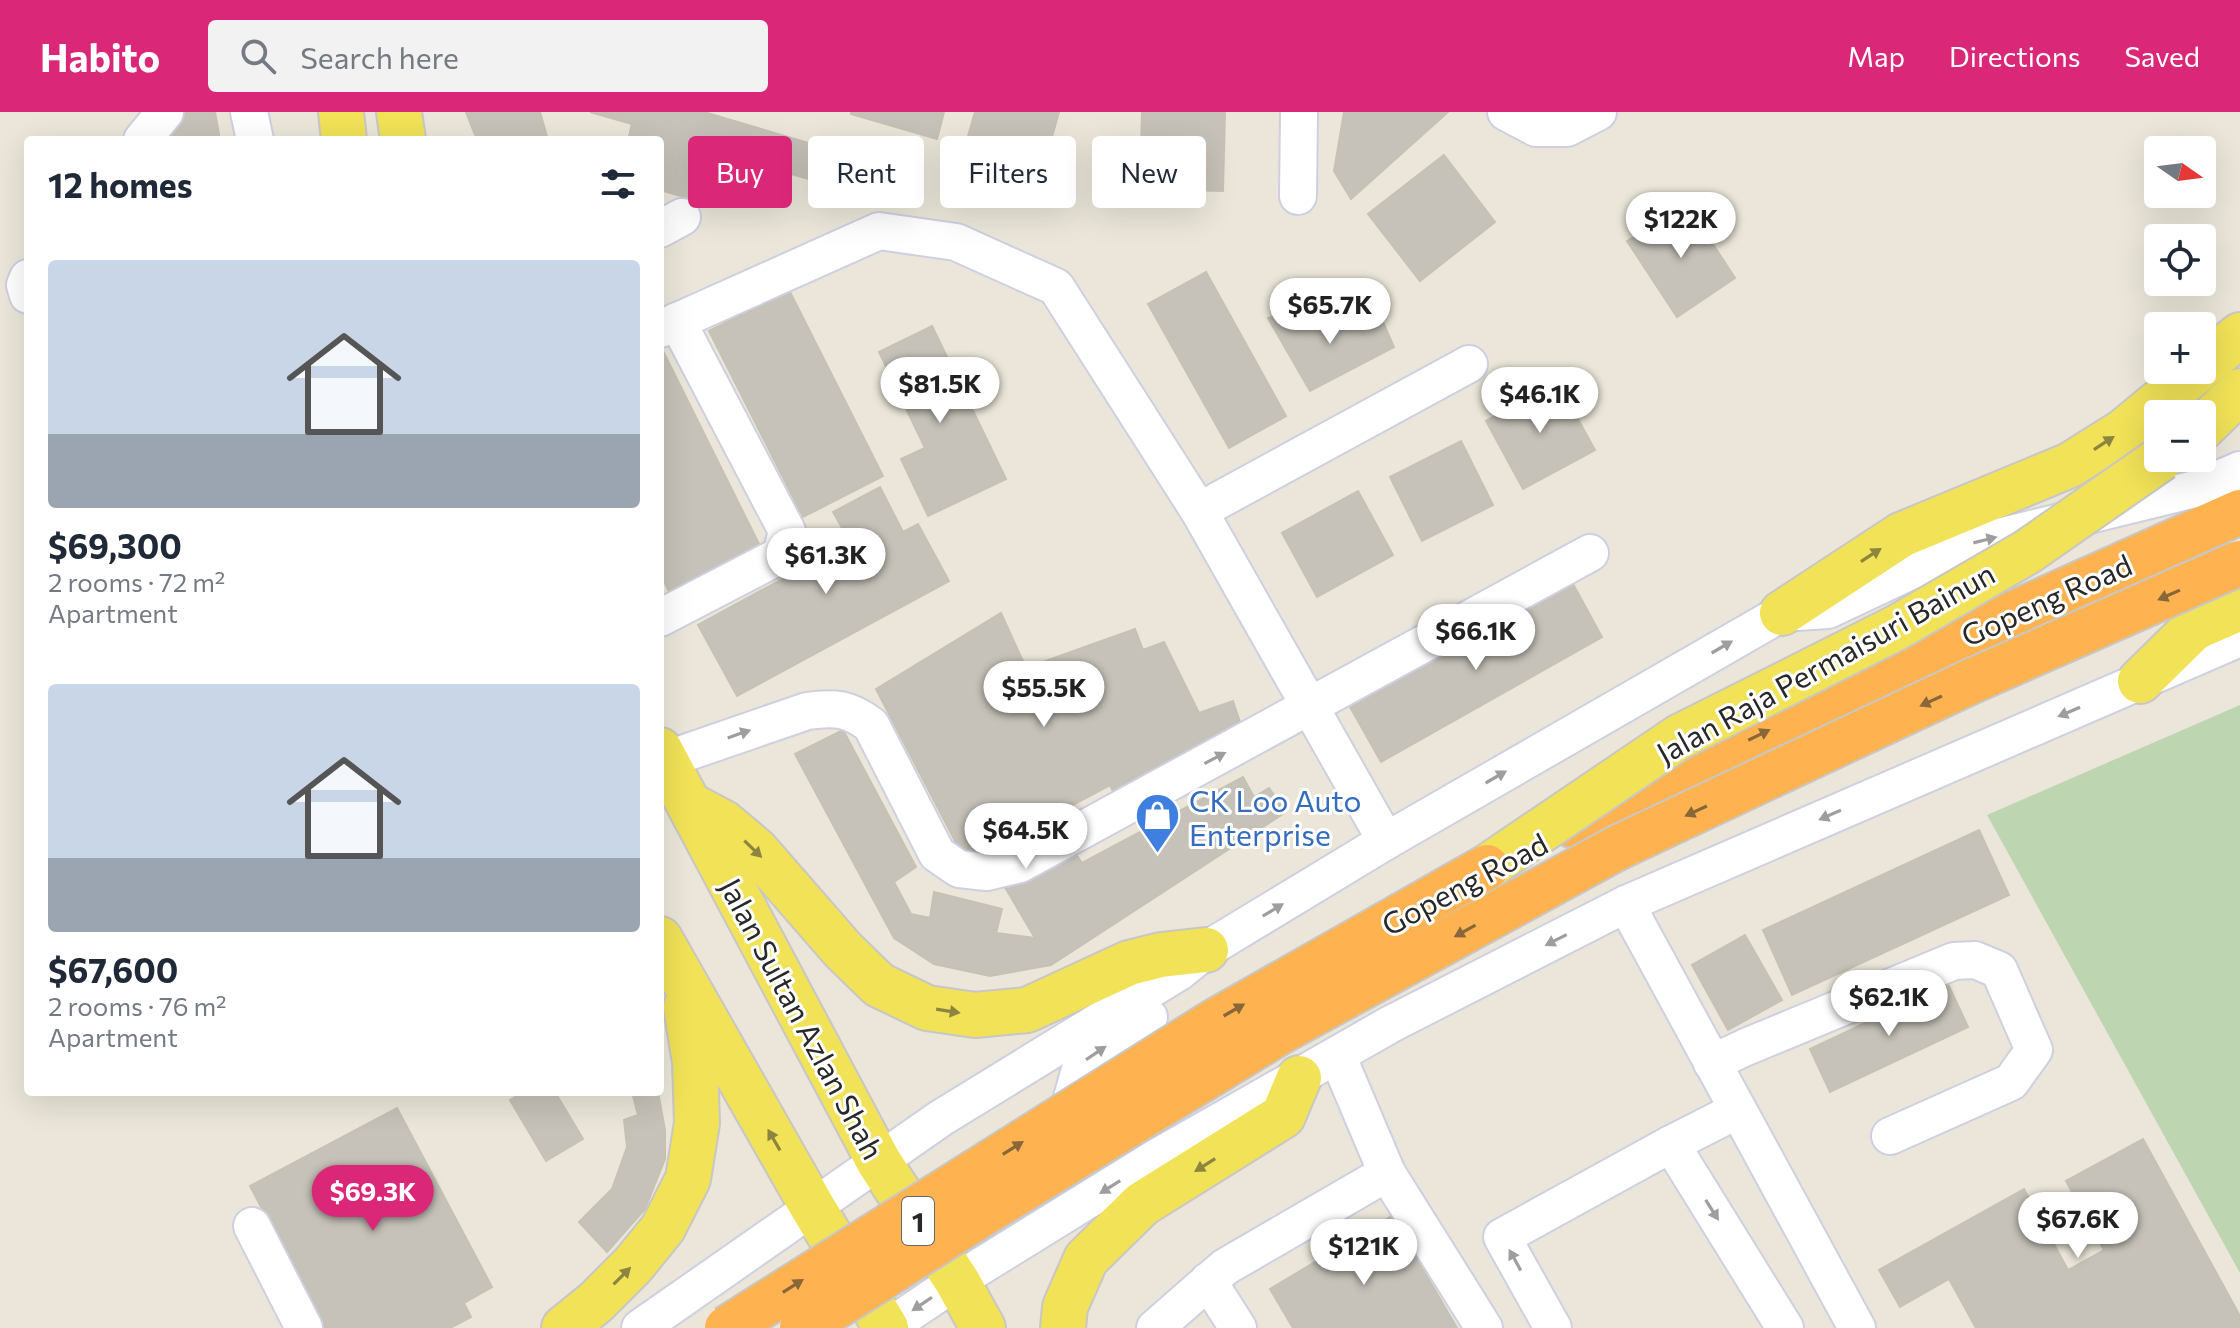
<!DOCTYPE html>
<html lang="en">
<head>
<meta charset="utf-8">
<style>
	body { margin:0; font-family:Commissioner,sans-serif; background:#f2f2f3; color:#1f2937; height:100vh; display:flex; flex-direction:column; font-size:30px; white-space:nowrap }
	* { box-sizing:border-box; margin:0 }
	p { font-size:26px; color:#747a83 }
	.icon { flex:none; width:44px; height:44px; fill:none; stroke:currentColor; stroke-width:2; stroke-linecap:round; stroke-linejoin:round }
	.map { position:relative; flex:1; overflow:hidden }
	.panel { position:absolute; left:24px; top:24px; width:640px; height:960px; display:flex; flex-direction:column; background:#fff; border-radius:8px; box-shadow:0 8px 32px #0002 }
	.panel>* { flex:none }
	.banner { position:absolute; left:688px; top:24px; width:760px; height:72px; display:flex; gap:16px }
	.needle { width:52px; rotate:104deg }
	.fabs { position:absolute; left:2144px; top:24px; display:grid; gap:16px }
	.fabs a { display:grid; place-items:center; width:72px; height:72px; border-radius:8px; background:#fff; box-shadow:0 8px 32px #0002; font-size:40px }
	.price { position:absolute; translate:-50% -68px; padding:0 18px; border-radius:28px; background:#fff; color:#222; font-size:26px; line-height:52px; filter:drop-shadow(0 2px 4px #0008) }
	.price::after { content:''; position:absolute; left:50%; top:48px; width:24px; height:18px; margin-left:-12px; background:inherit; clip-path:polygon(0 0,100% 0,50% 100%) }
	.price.selected { background:#db2777; color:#fff }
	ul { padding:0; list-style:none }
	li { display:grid; align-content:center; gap:16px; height:424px; padding:0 24px }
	li span { display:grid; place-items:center; height:248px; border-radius:8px; color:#555 }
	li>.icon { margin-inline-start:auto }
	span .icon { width:144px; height:144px; fill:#fffc; stroke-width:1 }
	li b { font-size:34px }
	h2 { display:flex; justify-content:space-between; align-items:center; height:96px; padding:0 24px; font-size:34px }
	.tag { padding:0 28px; border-radius:8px; background:#fff; box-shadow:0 8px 32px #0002; font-size:28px; line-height:72px }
	.tag.selected { background:#db2777; color:#fff }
	header { display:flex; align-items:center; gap:48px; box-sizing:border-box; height:112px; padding:0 40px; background:#db2777; color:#fff }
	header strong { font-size:38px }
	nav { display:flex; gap:44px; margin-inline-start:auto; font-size:28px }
	.search { width:560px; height:72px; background:#f2f2f3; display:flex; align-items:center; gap:20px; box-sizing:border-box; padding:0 28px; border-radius:8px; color:#747a83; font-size:30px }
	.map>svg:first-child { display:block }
	.cemetery { fill:#bdd5b0 }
	.building { fill:#c6c2b9; stroke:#c6c2b3; stroke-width:2 }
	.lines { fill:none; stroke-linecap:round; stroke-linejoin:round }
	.minor-casing { stroke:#ced0e1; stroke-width:40 }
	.major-casing { stroke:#c7c7c7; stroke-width:48 }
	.highway-casing { stroke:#c7c7c7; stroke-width:48 }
	.minor { stroke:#fff; stroke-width:36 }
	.major { stroke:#f1e258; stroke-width:44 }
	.highway { stroke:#ffb350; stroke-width:44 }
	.major-bridge-casing { stroke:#c7c7c7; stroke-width:48; stroke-linecap:butt }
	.highway-bridge-casing { stroke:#c7c7c7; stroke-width:48; stroke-linecap:butt }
	.major-bridge { stroke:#f1e258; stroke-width:44 }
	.highway-bridge { stroke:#ffb350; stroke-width:44 }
	.oneway { fill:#8c8540 }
	.oneway2 { fill:#9e9e9e }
	.oneway3 { fill:#89673a }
	.labels { text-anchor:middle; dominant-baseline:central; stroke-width:6; stroke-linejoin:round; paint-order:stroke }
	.shield { fill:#fff; stroke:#686868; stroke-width:2 }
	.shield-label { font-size:28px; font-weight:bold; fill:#282828 }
	.street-label { font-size:30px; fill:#282828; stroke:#fff }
	.shop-label { font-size:30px; fill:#366cbe; stroke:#fff; text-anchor:start }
</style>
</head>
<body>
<header>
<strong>Habito</strong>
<div class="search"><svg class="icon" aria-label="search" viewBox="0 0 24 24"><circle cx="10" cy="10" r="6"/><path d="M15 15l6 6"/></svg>Search here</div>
<nav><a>Map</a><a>Directions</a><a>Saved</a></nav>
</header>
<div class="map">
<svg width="2240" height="1216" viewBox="0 0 2240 1216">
	<rect width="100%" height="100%" fill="#ebe6d9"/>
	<polygon class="cemetery" points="2240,593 2240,1161 1987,703"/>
	<g class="building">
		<polygon points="174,0 215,0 220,28 150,28"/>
		<polygon points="466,0 540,0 548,28 477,28"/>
		<polygon points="590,0 704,0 839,40 829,73 726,43 712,93 660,78 660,28 628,28 632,12"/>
		<polygon points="851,0 944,0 937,27 851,2"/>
		<polygon points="975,0 1059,0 1044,53 966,31"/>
		<polygon points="1142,0 1225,0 1223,79 1140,77"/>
		<polygon points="1344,0 1448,0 1351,87 1334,59"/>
		<polygon points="1444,43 1495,110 1420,169 1368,102"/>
		<polygon points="1686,91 1735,166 1677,205 1627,129"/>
		<polygon points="1206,160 1286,304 1229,336 1148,192"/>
		<polygon points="789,178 883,364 803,405 709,219"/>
		<polygon points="1296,198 1303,216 1333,207 1383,210 1394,235 1310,279 1268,206"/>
		<polygon points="932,214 1006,367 928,404 901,347 925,336 879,240"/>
		<polygon points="663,239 763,440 672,486 660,461 660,241"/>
		<polygon points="1557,269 1595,338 1523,377 1486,309"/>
		<polygon points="1461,329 1493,393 1422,429 1390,365"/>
		<polygon points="880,375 903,420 918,412 949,469 737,584 698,513 850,430 833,400"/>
		<polygon points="1358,379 1393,443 1317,485 1282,421"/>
		<polygon points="1572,470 1602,525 1381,650 1350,595"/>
		<polygon points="1001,501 1026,556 1135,517 1143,538 1164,530 1199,601 1233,589 1243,619 1118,689 1110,673 966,750 876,577"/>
		<polygon points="843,618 916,755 894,770 911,802 930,806 934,780 1002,797 996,821 1035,826 1003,772 1071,735 1082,751 1243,665 1254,685 1269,676 1286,700 1051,853 990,864 934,852 894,826 795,642"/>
		<polygon points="1979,718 2009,783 1792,883 1763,818"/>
		<polygon points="1745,823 1782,888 1728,918 1692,853"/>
		<polygon points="1948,872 1968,915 1830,980 1810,937"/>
		<polygon points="523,980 555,980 583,1027 546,1049 510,988"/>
		<polygon points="632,980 658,980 665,1018 665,1047 645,1097 607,1140 579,1110 612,1077 627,1035 624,1008 638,1003"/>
		<polygon points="397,996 492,1175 464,1191 471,1205 450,1216 325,1216 250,1074"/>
		<polygon points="2143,1027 2240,1204 2240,1216 1976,1216 1949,1167 1900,1195 1879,1158 2024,1077 2068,1158 2104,1138 2066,1069"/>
		<polygon points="1392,1104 1457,1216 1293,1216 1270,1177"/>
	</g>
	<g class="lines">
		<defs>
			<g id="minor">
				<polyline points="249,0 255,28"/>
				<polyline points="1506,0 1536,16 1567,16 1598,0"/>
				<polyline points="142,28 165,0"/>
				<polyline points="1298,84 1299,0"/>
				<polyline points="660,117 682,105"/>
				<polyline points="28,166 25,173 28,183"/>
				<polyline points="660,217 879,119 956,130 1056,175 1199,399 1386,729"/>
				<polyline points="1199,399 1469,252"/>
				<polyline points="660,506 781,443 787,419 677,209"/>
				<path d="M665,648L807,599C835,595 848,596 871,613L937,742L959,757L987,760L1020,752L1590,441"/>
				<polyline points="1626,792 1857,1216"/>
				<polyline points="1337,943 1387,1061 1484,1216"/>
				<polyline points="1712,951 1746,935 1954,849 1975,848 1999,858 2034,938 2011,970 1890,1024"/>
				<polyline points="1080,1014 1070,993 1082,950 1149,905"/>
				<polyline points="1671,1032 1785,1216"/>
				<polyline points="252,1114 304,1216"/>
				<polyline points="1208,1169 1238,1216"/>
				<polyline points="640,1216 941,1006 1179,860 1206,838 1386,729 1782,501 1828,498 1966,433 2195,377 2240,358"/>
				<polyline points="887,1216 957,1169 1154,1047 1391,912 1626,792 2240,526"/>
				<polyline points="1155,1216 1225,1155 1387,1061"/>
				<polyline points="1553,1216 1502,1125 1671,1032 1738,998"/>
			</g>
			<g id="major">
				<polyline points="341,0 344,28"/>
				<polyline points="399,0 403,28"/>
				<polyline points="2202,254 2240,223"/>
				<polyline points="2202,316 2240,279"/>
				<polyline points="1782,501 1901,423 2070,353 2124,319 2198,258"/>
				<polyline points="2140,569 2194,516 2240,496"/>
				<polyline points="660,638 879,1050 957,1169 983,1216"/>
				<polyline points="692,694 724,711 756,738 843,838 879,873 927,896 975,903 1027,898 1129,851 1161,843 1206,838"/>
				<polyline points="660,827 813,1096 886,1216"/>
				<polyline points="564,1216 596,1190 633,1153 663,1116 688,1067 697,1011 695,950 686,895"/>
				<polyline points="1063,1216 1065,1195 1086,1147 1142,1092 1283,1004 1299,966"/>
			</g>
			<polyline id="highway" points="1572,713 1943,533 2240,400"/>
		</defs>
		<use href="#minor" class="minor-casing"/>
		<use href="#major" class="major-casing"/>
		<use href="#highway" class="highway-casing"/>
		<use href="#minor" class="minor"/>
		<use href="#major" class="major"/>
		<use href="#highway" class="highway"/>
		<defs>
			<polyline id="major-bridge" points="1487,755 1679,625 1896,516 2027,440 2162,346"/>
			<g id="highway-bridge">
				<polyline points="727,1216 1212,911 1487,755"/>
				<polyline points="802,1216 984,1101 1280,920 1617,736 1972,569 2240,451"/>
			</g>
		</defs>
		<use href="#major-bridge" class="major-bridge-casing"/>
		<use href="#highway-bridge" class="highway-bridge-casing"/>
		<use href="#major-bridge" class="major-bridge"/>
		<use href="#highway-bridge" class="highway-bridge"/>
	</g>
	<defs><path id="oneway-solid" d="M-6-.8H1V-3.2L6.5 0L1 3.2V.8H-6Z" transform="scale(2)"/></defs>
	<g class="oneway">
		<use href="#oneway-solid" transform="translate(2104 331) rotate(-33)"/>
		<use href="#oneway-solid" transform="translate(1871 443) rotate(-33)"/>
		<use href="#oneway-solid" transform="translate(753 737) rotate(44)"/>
		<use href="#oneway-solid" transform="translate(948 899) rotate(9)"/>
		<use href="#oneway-solid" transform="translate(774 1028) rotate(-120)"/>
		<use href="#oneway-solid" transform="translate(1205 1053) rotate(148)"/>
		<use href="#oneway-solid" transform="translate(622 1164) rotate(-45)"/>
	</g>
	<g class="oneway2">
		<use href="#oneway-solid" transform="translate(1985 428) rotate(-14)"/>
		<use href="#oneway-solid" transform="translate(1722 535) rotate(-30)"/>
		<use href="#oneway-solid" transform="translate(2069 600) rotate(157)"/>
		<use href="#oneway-solid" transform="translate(739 622) rotate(-19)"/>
		<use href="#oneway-solid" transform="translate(1215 646) rotate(-28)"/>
		<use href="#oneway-solid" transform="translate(1496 665) rotate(-30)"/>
		<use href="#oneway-solid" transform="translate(1830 703) rotate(156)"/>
		<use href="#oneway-solid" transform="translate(1273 798) rotate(-31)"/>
		<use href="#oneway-solid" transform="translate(1556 828) rotate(153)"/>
		<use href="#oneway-solid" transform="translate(1096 941) rotate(-34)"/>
		<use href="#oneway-solid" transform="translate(1110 1075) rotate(148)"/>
		<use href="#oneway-solid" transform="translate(1712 1098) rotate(58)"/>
		<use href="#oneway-solid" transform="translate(1515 1148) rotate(-119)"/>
		<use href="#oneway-solid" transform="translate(922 1192) rotate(146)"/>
	</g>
	<g class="oneway3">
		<use href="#oneway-solid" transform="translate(2169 483) rotate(156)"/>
		<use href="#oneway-solid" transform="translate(1931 589) rotate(155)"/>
		<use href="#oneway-solid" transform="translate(1759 623) rotate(-26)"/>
		<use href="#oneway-solid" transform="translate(1696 699) rotate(155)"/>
		<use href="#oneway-solid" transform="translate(1465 819) rotate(151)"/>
		<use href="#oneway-solid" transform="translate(1234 898) rotate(-30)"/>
		<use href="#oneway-solid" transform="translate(1013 1036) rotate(-32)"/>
		<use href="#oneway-solid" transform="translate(793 1174) rotate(-32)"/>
	</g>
	<defs>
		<symbol id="shop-pin" viewBox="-11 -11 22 30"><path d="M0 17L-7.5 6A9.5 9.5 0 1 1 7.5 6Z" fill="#3f7fe0" stroke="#fff"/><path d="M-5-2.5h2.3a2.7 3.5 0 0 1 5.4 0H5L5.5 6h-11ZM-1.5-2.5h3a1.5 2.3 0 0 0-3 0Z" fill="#fff"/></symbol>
	</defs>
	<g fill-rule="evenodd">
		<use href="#shop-pin" x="1132" y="678" width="51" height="69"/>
	</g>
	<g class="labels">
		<rect class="shield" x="902" y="1085" width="32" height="48" rx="6"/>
		<g class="shield-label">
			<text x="918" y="1109">1</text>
		</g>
		<g class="street-label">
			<text transform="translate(2046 487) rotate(-24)">Gopeng Road</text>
			<text transform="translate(1825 550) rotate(-29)">Jalan Raja Permaisuri Bainun</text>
			<text transform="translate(1464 771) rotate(-28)">Gopeng Road</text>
			<text transform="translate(803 906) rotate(62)">Jalan Sultan Azlan Shah</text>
		</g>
		<g class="shop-label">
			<text x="1189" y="687">CK Loo Auto<tspan x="1189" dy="34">Enterprise</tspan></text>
		</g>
	</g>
</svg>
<div class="fabs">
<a><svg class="needle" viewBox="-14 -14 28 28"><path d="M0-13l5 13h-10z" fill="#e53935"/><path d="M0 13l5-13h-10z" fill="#747a83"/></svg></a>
<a><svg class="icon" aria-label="locate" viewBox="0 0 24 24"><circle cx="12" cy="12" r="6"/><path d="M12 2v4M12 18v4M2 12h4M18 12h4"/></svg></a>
<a>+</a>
<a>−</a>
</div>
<b class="price" style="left:1681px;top:148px">$122K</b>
<b class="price" style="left:1330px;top:234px">$65.7K</b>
<b class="price" style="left:940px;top:313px">$81.5K</b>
<b class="price" style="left:1540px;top:323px">$46.1K</b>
<b class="price" style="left:826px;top:484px">$61.3K</b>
<b class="price" style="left:1476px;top:560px">$66.1K</b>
<b class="price" style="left:1044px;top:617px">$55.5K</b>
<b class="price" style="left:1026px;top:759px">$64.5K</b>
<b class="price" style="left:1889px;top:926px">$62.1K</b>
<b class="price selected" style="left:373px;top:1121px">$69.3K</b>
<b class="price" style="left:2078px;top:1148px">$67.6K</b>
<b class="price" style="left:1364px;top:1175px">$121K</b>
<div class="banner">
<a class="tag selected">Buy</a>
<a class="tag">Rent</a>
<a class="tag">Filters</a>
<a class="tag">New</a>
</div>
<section class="panel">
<h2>12 homes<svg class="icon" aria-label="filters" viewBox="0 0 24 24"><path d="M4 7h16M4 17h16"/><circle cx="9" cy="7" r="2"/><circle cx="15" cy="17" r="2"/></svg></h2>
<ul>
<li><span style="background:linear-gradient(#c9d6e8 70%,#9aa5b1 0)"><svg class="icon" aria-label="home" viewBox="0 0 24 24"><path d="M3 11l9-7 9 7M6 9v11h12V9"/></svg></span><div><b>$69,300</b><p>2 rooms · 72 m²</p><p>Apartment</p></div></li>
<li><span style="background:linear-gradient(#c9d6e8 70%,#9aa5b1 0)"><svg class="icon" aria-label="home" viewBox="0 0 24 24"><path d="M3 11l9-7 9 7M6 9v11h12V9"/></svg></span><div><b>$67,600</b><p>2 rooms · 76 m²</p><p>Apartment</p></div></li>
</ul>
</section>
</div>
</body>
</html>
